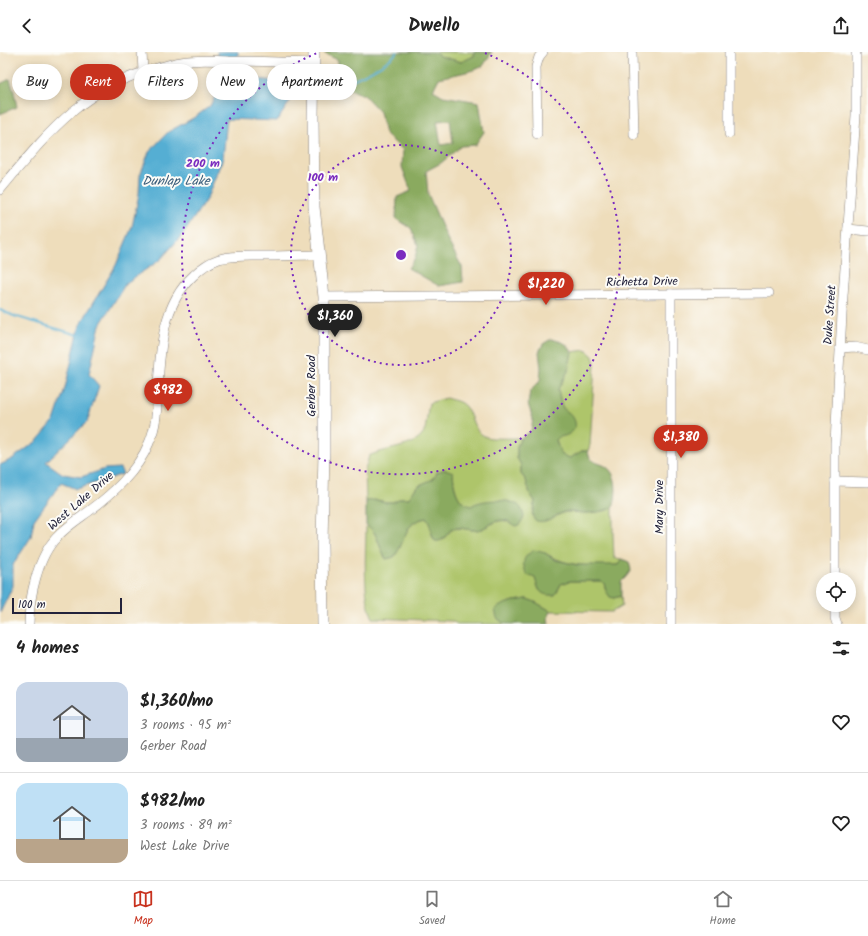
<!DOCTYPE html>
<html lang="en">
<head>
<meta charset="utf-8">
<style>
	body { margin:0; font-family:Kalam,sans-serif; background:#f6f6f6; color:#222; height:100vh; display:flex; flex-direction:column; font-size:15px; white-space:nowrap }
	* { box-sizing:border-box; margin:0 }
	p { font-size:13px; color:#767676 }
	.icon { flex:none; width:22px; height:22px; fill:none; stroke:currentColor; stroke-width:2; stroke-linecap:round; stroke-linejoin:round }
	.map { position:relative; height:572px; overflow:hidden }
	.side { display:flex; flex-direction:column; background:#fff; flex:1 }
	.side>* { flex:none }
	.banner { position:absolute; left:12px; top:12px; width:400px; height:36px; display:flex; gap:8px }
	.fabs { position:absolute; left:816px; top:520px; display:grid; gap:8px }
	.fabs a { display:grid; place-items:center; width:40px; height:40px; border-radius:50%; background:#fff; box-shadow:0 2px 10px #0003; font-size:20px }
	.scale { position:absolute; left:12px; bottom:10px; width:110px; box-sizing:border-box; padding-left:4px; border:2px solid #22223b; border-top:0; font-size:11px; line-height:14px; white-space:nowrap; color:#22223b; -webkit-text-stroke:3px #fdfcf7; paint-order:stroke }
	.price { position:absolute; translate:-50% -34px; padding:0 9px; border-radius:14px; background:#c8321e; color:#fff; font-size:13px; line-height:26px; filter:drop-shadow(0 1px 2px #0008) }
	.price::after { content:''; position:absolute; left:50%; top:24px; width:12px; height:9px; margin-left:-6px; background:inherit; clip-path:polygon(0 0,100% 0,50% 100%) }
	.price.on { background:#222; color:#fff }
	ul { padding:0; list-style:none }
	li { display:flex; align-items:center; gap:12px; height:100px; padding:0 16px }
	li+li { border-top:1px solid #e0e0e0 }
	li span { display:grid; place-items:center; flex:none; width:112px; height:80px; border-radius:12px; color:#555 }
	li>.icon { margin-inline-start:auto }
	span .icon { width:48px; height:48px; fill:#fffc; stroke-width:1 }
	li b { font-size:17px }
	h2 { display:flex; justify-content:space-between; align-items:center; height:48px; padding:0 16px; font-size:17px }
	.tag { padding:0 14px; border-radius:18px; background:#fff; box-shadow:0 2px 10px #0003; font-size:14px; line-height:36px }
	.tag.on { background:#c8321e; color:#fff }
	header { display:flex; justify-content:space-between; align-items:center; height:52px; padding:0 16px; background:#fff; font-size:18px; font-weight:800 }
	.dock { display:flex; justify-content:space-around; align-items:center; height:56px; border-top:1px solid #e0e0e0; background:#fff; font-size:11px; color:#767676 }
	.dock a { display:grid; justify-items:center; gap:2px }
	.dock .on { color:#c8321e }
	.map>svg:first-child { display:block }
	.green { fill:#aec56a; stroke:#687452 }
	.forest { fill:#8aaa5e; stroke:#56664c; fill-rule:evenodd }
	.water { fill:#55aed3; stroke:#3c6887 }
	.lines { fill:none; stroke-linecap:round; stroke-linejoin:round }
	.stream { stroke:#55aed3; stroke-width:2 }
	.minor-casing { stroke:#88807b; stroke-width:10 }
	.tertiary-casing { stroke:#88807b; stroke-width:12 }
	.minor { stroke:#fff; stroke-width:9 }
	.tertiary { stroke:#fff; stroke-width:11 }
	.ring { fill:none; stroke:#7b2cbf; stroke-width:2; stroke-dasharray:2 4 }
	.labels { text-anchor:middle; dominant-baseline:central; stroke-width:4; stroke-linejoin:round; paint-order:stroke }
	.street-label { font-size:12px; fill:#22223b; stroke:#fdfcf7 }
	.water-label { font-size:13px; font-style:italic; fill:#365a78; stroke:#fdfcf7 }
	.centre { fill:#7b2cbf; stroke:#fdfcf7; stroke-width:2 }
	.ring-label { font-size:12px; text-anchor:middle; font-weight:bold; fill:#7b2cbf; stroke:#fdfcf7; stroke-width:4; stroke-linejoin:round; paint-order:stroke }
</style>
</head>
<body>
<header><svg class="icon" aria-label="back" viewBox="0 0 24 24"><path d="M15 5l-7 7 7 7"/></svg>Dwello<svg class="icon" aria-label="share" viewBox="0 0 24 24"><path d="M12 15V3M7 8l5-5 5 5M5 13v7h14v-7"/></svg></header>
<div class="map">
<svg width="868" height="572" viewBox="0 0 868 572">
	<rect width="100%" height="100%" fill="#fdfcf7"/>
	<filter id="ink" filterUnits="userSpaceOnUse"><feTurbulence type="fractalNoise" baseFrequency=".025" numOctaves="2"/><feDisplacementMap in="SourceGraphic" scale="8" xChannelSelector="R" yChannelSelector="G"/><feConvolveMatrix kernelMatrix="1 2 1 2 8 2 1 2 1" color-interpolation-filters="sRGB"/></filter>
	<filter id="wash" filterUnits="userSpaceOnUse"><feTurbulence type="fractalNoise" baseFrequency=".012" numOctaves="4" result="noise"/><feDisplacementMap in="SourceGraphic" scale="16" xChannelSelector="R" yChannelSelector="G"/><feGaussianBlur stdDeviation="0.9" result="paint"/><feColorMatrix in="noise" values="0 0 0 0 0 0 0 0 0 0 0 0 0 0 0 0 0 1.4 0 .05"/><feComposite in="paint" operator="in"/></filter>
	<g filter="url(#wash)">
		<rect width="100%" height="100%" fill="#edb"/>
		<g class="green">
			<polygon points="436,0 474,0 474,4 462,10 439,4"/>
			<polygon points="586,298 593,304 595,312 590,393 588,399 582,399 570,406 562,404 557,392 556,388 574,368 562,355 558,337 568,319 572,300"/>
			<path d="M446,346C451,348 456,348 461,351C473,358 470,378 486,385C492,387 513,386 521,386L517,394V406L521,413V422L526,428L530,442L535,449L532,462L549,467L565,460L587,461L604,459L613,456V483L614,506L622,507L619,513C593,515 567,515 545,501L535,526L539,538L555,543L561,532L570,529H601L604,531L606,539L614,546L621,544L622,554L612,560L551,559L535,550L527,547L509,550L497,566L505,572H457L452,569L373,566C362,545 366,498 366,473C379,480 378,495 386,507L394,505C407,488 402,471 426,466L429,470L433,486L443,488C446,484 450,478 454,477C461,475 469,478 476,478C488,477 500,462 512,472H520L463,452C455,443 454,432 453,420L417,434L409,446H401L393,450H386L377,448L366,449L365,418L369,404C384,396 415,396 423,382C427,375 427,359 429,351Z"/>
		</g>
		<g class="forest">
			<path d="M325,0H436L439,4L461,10L474,4V0H492C489,4 486,10 483,14C479,18 448,24 439,26L433,38L443,44L479,50L484,80L475,93L461,94L441,111L426,119L428,142L449,191L462,215L463,230L439,234L408,216L415,206L418,193L411,176L396,167L397,145L411,139L402,115L403,98L385,82L380,60L364,43L344,36L338,18V8L325,2ZM450,68L453,91L441,93L437,69Z"/>
			<polygon points="10,27 14,40 17,55 0,62 0,32"/>
			<path d="M551,287C563,290 566,290 572,300L568,319L558,337C559,343 560,351 563,356C566,359 570,361 572,364C581,376 570,384 559,385L556,388L557,392L562,403L570,406L582,399H588C589,409 595,410 603,413C619,420 617,442 613,456C604,459 595,461 586,461C579,461 570,458 564,460C556,463 546,472 537,469C529,466 534,455 535,449L530,442L526,428L521,422V413L517,406V394L521,386L531,379L533,367L528,352L530,339L540,329L541,316L539,300L543,292Z"/>
			<path d="M445,417L453,420C454,434 455,450 471,454C480,447 509,446 518,453C522,456 523,461 524,465L520,472L516,474C512,473 510,470 508,469C496,465 488,476 478,478C470,479 462,475 455,476C446,478 446,491 435,489C430,482 432,473 426,466C403,470 407,488 394,505L386,507C378,495 379,480 366,473V449L377,448L386,450H393L401,446H409L417,434L433,427L437,420Z"/>
			<path d="M534,498L545,501L556,508L577,513H619L622,507L629,510L631,518L626,525L621,530V544L614,546L610,545L606,539L604,531L601,529H570L561,532L555,543C540,544 539,539 535,526L527,523C521,510 523,505 534,498Z"/>
			<path d="M527,547L535,550L551,559L548,566L549,572H505L497,566L495,558C503,550 516,549 527,547Z"/>
		</g>
		<polygon class="water" points="217,0 238,0 238,18 241,23 247,26 302,32 302,40 295,42 277,69 227,67 223,106 207,146 184,181 160,208 126,231 100,273 89,322 99,334 87,370 46,410 63,422 81,425 105,417 120,416 123,422 76,437 61,431 34,468 31,485 13,513 13,534 0,561 0,413 12,407 37,389 54,369 65,336 80,273 116,213 132,175 139,142 140,123 149,100 168,80 195,65 210,54 218,38 219,27"/>
		<g class="lines">
			<g class="stream">
				<path d="M333,37C350,29 387,14 397,0"/>
				<polyline points="0,258 14,264 78,283"/>
			</g>
		</g>
	</g>
	<g filter="url(#ink)">
		<g class="lines">
			<defs>
				<g id="minor">
					<polyline points="142,0 143,20"/>
					<polyline points="632,0 634,83"/>
					<polyline points="537,82 536,15 539,5 543,0"/>
					<polyline points="729,82 729,0"/>
					<path d="M0,138C47,82 83,35 157,16C165,14 173,11 181,10C196,7 213,8 229,9C257,9 286,10 314,11"/>
					<polyline points="848,177 868,179"/>
					<polyline points="671,242 671,572"/>
					<polyline points="324,245 769,241"/>
					<polyline points="840,296 855,295 868,298"/>
					<polyline points="835,429 868,430"/>
					<polyline points="835,527 835,391 843,244 856,63 856,0"/>
					<polyline points="835,553 835,566 837,572"/>
					<path d="M29,572C29,545 38,504 57,485C66,475 77,468 88,460C112,442 137,420 149,391C157,373 157,354 158,335C160,296 163,251 194,223C201,216 210,210 219,207C233,203 250,204 264,204C282,204 301,203 319,203"/>
				</g>
				<polyline id="tertiary" points="314,0 313,65 314,155 324,245 324,400 322,491 323,572"/>
			</defs>
			<use href="#minor" class="minor-casing"/>
			<use href="#tertiary" class="tertiary-casing"/>
			<use href="#minor" class="minor"/>
			<use href="#tertiary" class="tertiary"/>
		</g>
	</g>
	<g class="ring">
		<circle cx="401" cy="203" r="110"/>
		<path d="M485 1A219 219 0 1 1 317 1"/>
	</g>
	<g class="labels">
		<g class="street-label">
			<text transform="translate(642 230) rotate(-1)">Richetta Drive</text>
			<text transform="translate(830 263) rotate(-86)">Duke Street</text>
			<text transform="translate(311 334) rotate(-90)">Gerber Road</text>
			<text transform="translate(81 449) rotate(-41)">West Lake Drive</text>
			<text transform="translate(659 455) rotate(-90)">Mary Drive</text>
		</g>
		<g class="water-label">
			<text x="176" y="129">Dunlap Lake</text>
		</g>
	</g>
	<circle cx="401" cy="203" r="6" class="centre"/>
	<g class="ring-label">
		<text x="203" y="115">200 m</text>
		<text x="323" y="129">100 m</text>
	</g>
</svg>
<div class="fabs">
<a><svg class="icon" aria-label="locate" viewBox="0 0 24 24"><circle cx="12" cy="12" r="6"/><path d="M12 2v4M12 18v4M2 12h4M18 12h4"/></svg></a>
</div>
<div class="scale">100 m</div>
<b class="price" style="left:546px;top:254px">$1,220</b>
<b class="price on" style="left:335px;top:286px">$1,360</b>
<b class="price" style="left:168px;top:360px">$982</b>
<b class="price" style="left:681px;top:407px">$1,380</b>
<div class="banner">
<a class="tag">Buy</a>
<a class="tag on">Rent</a>
<a class="tag">Filters</a>
<a class="tag">New</a>
<a class="tag">Apartment</a>
</div>
</div>
<section class="side">
<h2>4 homes<svg class="icon" aria-label="filters" viewBox="0 0 24 24"><path d="M4 7h16M4 17h16"/><circle cx="9" cy="7" r="2"/><circle cx="15" cy="17" r="2"/></svg></h2>
<ul>
<li><span style="background:linear-gradient(#c9d6e8 70%,#9aa5b1 0)"><svg class="icon" aria-label="home" viewBox="0 0 24 24"><path d="M3 11l9-7 9 7M6 9v11h12V9"/></svg></span><div><b>$1,360/mo</b><p>3 rooms · 95 m²</p><p>Gerber Road</p></div><svg class="icon" aria-label="heart" viewBox="0 0 24 24"><path d="M12 20l-8-8c-3-5 5-10 8-4 3-6 11-1 8 4z"/></svg></li>
<li><span style="background:linear-gradient(#bfe0f5 70%,#b9a48a 0)"><svg class="icon" aria-label="home" viewBox="0 0 24 24"><path d="M3 11l9-7 9 7M6 9v11h12V9"/></svg></span><div><b>$982/mo</b><p>3 rooms · 89 m²</p><p>West Lake Drive</p></div><svg class="icon" aria-label="heart" viewBox="0 0 24 24"><path d="M12 20l-8-8c-3-5 5-10 8-4 3-6 11-1 8 4z"/></svg></li>
</ul>
</section>
<nav class="dock">
<a class="on"><svg class="icon" aria-label="map" viewBox="0 0 24 24"><path d="M3 6l6-2 6 2 6-2v14l-6 2-6-2-6 2zM9 4v14M15 6v14"/></svg>Map</a>
<a><svg class="icon" aria-label="saved" viewBox="0 0 24 24"><path d="M7 4h10v16l-5-4-5 4z"/></svg>Saved</a>
<a><svg class="icon" aria-label="home" viewBox="0 0 24 24"><path d="M3 11l9-7 9 7M6 9v11h12V9"/></svg>Home</a>
</nav>
</body>
</html>
